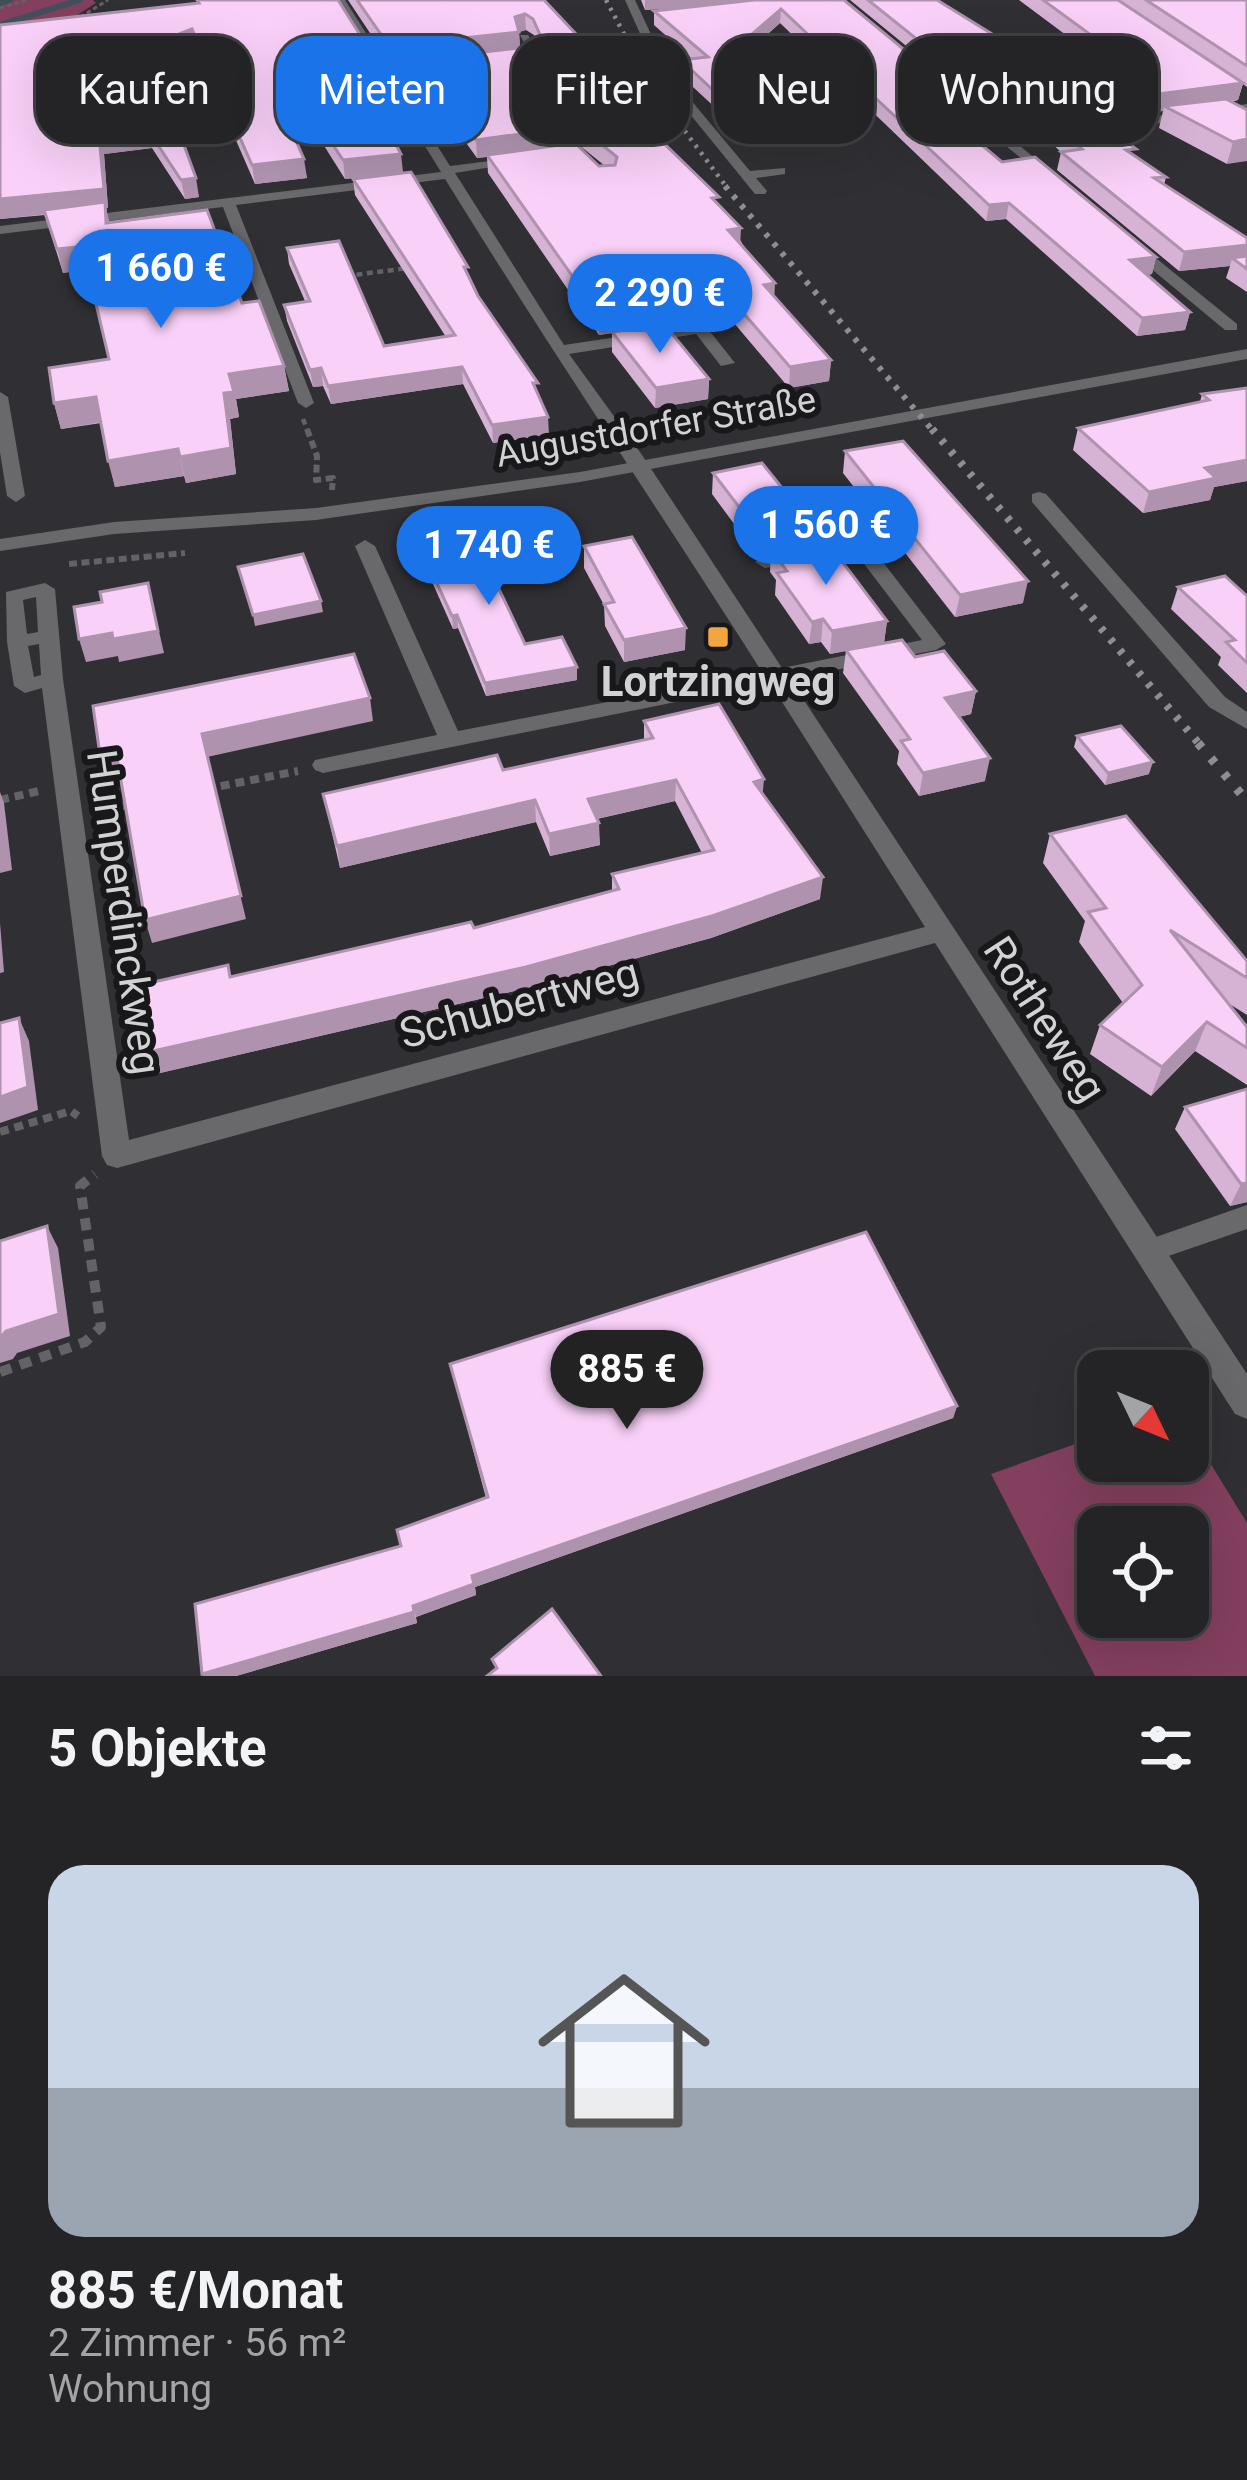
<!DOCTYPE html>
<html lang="de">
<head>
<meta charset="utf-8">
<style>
	body { margin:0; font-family:Roboto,sans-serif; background:#2c2b2e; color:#f1f3f6; height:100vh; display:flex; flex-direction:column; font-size:45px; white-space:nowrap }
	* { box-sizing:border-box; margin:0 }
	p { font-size:39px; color:#a3a4a7 }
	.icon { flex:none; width:66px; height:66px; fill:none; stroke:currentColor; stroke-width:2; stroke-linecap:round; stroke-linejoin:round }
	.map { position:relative; height:1676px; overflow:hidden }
	.side { display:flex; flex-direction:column; background:#242326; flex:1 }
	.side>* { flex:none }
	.banner { position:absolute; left:36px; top:36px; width:1176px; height:108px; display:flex; gap:24px }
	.needle { width:78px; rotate:133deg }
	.tools { position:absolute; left:1077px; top:1350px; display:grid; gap:24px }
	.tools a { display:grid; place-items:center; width:132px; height:132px; border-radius:24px; background:#242326; box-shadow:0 12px 48px #0002,0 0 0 3px #414043; font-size:60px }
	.price { position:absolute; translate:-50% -102px; padding:0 27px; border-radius:42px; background:#1a73e8; color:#fff; font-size:39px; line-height:78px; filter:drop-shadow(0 3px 6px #0008) }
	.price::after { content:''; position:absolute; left:50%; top:72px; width:36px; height:27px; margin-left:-18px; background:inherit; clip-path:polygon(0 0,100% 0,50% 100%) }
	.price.current { background:#222; color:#fff }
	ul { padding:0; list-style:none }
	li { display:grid; align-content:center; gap:24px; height:636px; padding:0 48px }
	li span { display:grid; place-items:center; height:372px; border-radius:36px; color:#555 }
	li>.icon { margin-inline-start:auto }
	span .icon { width:216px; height:216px; fill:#fffc; stroke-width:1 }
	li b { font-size:51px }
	h2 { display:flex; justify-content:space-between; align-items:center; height:144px; padding:0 48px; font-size:51px }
	.pill { padding:0 42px; border-radius:36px; background:#242326; box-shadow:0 12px 48px #0002,0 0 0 3px #414043; font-size:42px; line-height:108px }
	.pill.current { background:#1a73e8; color:#fff }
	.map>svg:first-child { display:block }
	.green { fill:#833f5e; fill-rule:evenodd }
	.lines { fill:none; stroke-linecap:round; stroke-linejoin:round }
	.stream { stroke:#414e5c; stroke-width:6 }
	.path-far4 { stroke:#636266; stroke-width:3; stroke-dasharray:4.5 3; stroke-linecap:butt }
	.path-far3 { stroke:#636266; stroke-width:4.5; stroke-dasharray:6 4.5; stroke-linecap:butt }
	.path-far2 { stroke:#636266; stroke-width:6; stroke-dasharray:8 4.5; stroke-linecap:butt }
	.path-far1 { stroke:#636266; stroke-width:8; stroke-dasharray:9 6; stroke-linecap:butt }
	.path { stroke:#636266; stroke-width:10; stroke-dasharray:12 9; stroke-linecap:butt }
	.service { fill:#69696c; fill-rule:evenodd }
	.minor { fill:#69696c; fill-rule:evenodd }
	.tertiary { fill:#69696c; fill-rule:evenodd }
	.rail-far3 { stroke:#8e8d91; stroke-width:4.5; stroke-dasharray:3 6; stroke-linecap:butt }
	.rail-far2 { stroke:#8e8d91; stroke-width:6; stroke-dasharray:4.5 8; stroke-linecap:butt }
	.rail-far1 { stroke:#8e8d91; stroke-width:8; stroke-dasharray:4.5 10; stroke-linecap:butt }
	.rail { stroke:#8e8d91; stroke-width:9; stroke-dasharray:6 14; stroke-linecap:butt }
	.wall { fill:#d6b3d5; fill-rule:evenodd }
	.shaded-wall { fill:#ae92ae }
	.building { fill:#f9d0f8; stroke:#ae92ae; stroke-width:3 }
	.poi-dot { fill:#f1a640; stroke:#18171a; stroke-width:4.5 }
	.labels { text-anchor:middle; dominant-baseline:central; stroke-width:12; stroke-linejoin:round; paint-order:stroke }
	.far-street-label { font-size:36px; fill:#d2d1d4; stroke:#18171a }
	.poi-label { font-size:42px; font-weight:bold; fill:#d2d1d4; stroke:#18171a }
	.street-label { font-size:42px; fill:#d2d1d4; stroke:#18171a }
</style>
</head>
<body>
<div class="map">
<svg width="1247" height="1676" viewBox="0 0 1247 1676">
	<rect width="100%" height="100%" fill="#302f33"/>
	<g class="green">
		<polygon points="0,0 93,0 96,3 60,26 0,34"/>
		<path d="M1188,1427L1247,1523V1676H1095L991,1474L1098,1436V1461H1188ZM1188,1527V1617H1098V1527Z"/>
	</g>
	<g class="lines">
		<g class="stream">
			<polyline points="0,3 10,0"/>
			<polyline points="0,25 80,0"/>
		</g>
		<g class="path-far4">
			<polyline points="0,8 28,0"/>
			<polyline points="74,21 108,0"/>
		</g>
		<g class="path-far3">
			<polyline points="346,276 409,268"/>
			<polyline points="303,419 308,432"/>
		</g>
		<g class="path-far2">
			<polyline points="307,429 317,456 316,480 333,478 332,490"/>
			<polyline points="69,564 185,553"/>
		</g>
		<g class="path-far1">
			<polyline points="206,789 298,771"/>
			<polyline points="0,800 39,791"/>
			<polyline points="101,810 133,804"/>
			<polyline points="0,1132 71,1111 78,1116"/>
		</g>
		<polyline class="path" points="0,1372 85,1342 101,1327 80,1186 95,1174"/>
		<polygon class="service" points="1247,1205 1247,1229 1148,1263 1139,1259 1135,1251 1139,1243"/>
		<g class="minor">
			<path d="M335,0H345L450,166L515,158L522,162L455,173L564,345L690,326L668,298L676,293L681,295L735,363L721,366L696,334L569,354L642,455L782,668L922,640L855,552L765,568L755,562L765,556L847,542L830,518L839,512L846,514L946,644L936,650L790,679L1247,1374V1419L1235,1414L935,943L117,1168L107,1165L102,1156L42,688L25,693L14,686L7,642L6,592L45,583L55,589L63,679L129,1140L925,927L770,683L323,773L315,770L312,765L315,760L437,735L355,546L365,540L375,546L458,731L762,672C657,507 548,346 445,179L236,205L314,403L306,408L298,403L223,207L0,234V226L441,172ZM36,597L38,632L27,634L23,600ZM39,644L41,675L34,677L28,646Z"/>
			<polygon points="625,0 635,0 670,75 750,171 785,168 785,174 756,178 767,191 765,194 755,194 659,76"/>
			<polygon points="520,35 528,35 550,76 542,76"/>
			<polygon points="937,84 945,84 1007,136 1247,104 1247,112 1015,142 1053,173 1053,179 1048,180 937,90"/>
			<polygon points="1125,241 1135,241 1237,324 1237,330 1225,330 1125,247"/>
			<polygon points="0,392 8,397 25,496 16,502 7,496 0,452"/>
			<polygon points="1039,492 1046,494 1225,697 1247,712 1247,729 1209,707 1032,502 1032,494"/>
		</g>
		<polygon class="tertiary" points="1247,349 1247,359 580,482 316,520 114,534 0,551 0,539 114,522 316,508 580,472"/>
		<polyline class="rail-far3" points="606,0 652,87 728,189"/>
		<polyline class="rail-far2" points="725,186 934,432"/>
		<polyline class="rail-far1" points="932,429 1201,746"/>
		<polyline class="rail" points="1198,743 1247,801"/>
	</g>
	<g class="wall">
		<path d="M348,0H544L653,133L719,205L774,296L831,360L829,381L789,388L701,284L646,292L651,298L650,326L709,379L708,399L655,408L612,352V333L599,335L488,173L487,157L477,158L441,108L419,110L400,79L398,62L390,63ZM526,30L534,35L545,62L538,61L520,48L519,32ZM577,145H579L605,166H599Z"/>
		<polygon points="641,0 844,0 964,99 962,114 946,116 1002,162 1156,257 1152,274 1147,275 1190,312 1185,330 1137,336 1006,219 986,221 780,23 742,57 796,117 734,125 680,75 681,60 692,59 654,25 654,11 700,6 645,10"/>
		<polygon points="850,0 937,0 1077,107 1075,122 1135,156 1166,177 1164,185 1247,238 1247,292 1226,278 1230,266 1179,271 1057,170 1061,152 1050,142 1053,126 1034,128 1013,109 987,112"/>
		<polygon points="1019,0 1247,0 1247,87 1243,84 1238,100 1231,102 1247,110 1227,164 1159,128 1163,111 1139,114 1145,94"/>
		<polygon points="197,3 398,95 399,113 381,116 403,172 345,179 316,133 297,143 307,178 255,184 195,46 154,62 199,197 185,199 152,148 104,154 108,208 106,208 109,223 242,303 284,366 289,391 236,399 239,417 230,419 236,474 186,483 184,476 115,487 101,423 61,429 54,403 109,359 94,296 82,270 63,273 45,215 0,219 0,25"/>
		<polygon points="353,179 469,276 478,296 538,394 549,435 493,443 463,384 331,404 323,386 313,387 287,321 284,305 305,301 289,264 287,248 384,346 446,337 355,195"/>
		<polygon points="1247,388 1247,481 1214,487 1210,500 1143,513 1073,450 1078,428 1200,402 1202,394"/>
		<polygon points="845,451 1023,603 955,617 843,473"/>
		<polygon points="713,473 791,499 790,508 801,545 887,621 884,643 915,657 976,691 971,714 959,717 985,781 919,796 897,764 899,751 843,673 846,651 830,654 821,642 809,644 775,595 776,580 770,572 771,552 757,555 712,494"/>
		<polygon points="437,517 502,583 497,584 525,644 577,680 486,696 458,628 453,629 429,575 427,562 452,558 438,530"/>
		<polygon points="584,546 685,650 624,662 605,626 604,605 584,568"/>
		<polygon points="1178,587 1247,596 1247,693 1218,665 1221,657 1171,609"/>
		<polygon points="644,721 763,794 820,899 711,938 527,988 147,1076 231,977 474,928 612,891 612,874 702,853 675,801 597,819 600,845 550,856 536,822 340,868 323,794 503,770 644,740"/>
		<polygon points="1077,736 1149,774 1105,785 1074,747"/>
		<polygon points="1050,834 1247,961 1247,1015 1228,1003 1247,1027 1247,1085 1195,1051 1151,1096 1090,1054 1100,1025 1123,1003 1079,942 1085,921 1043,863"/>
		<polygon points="1247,1089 1247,1202 1230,1206 1175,1129 1185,1107"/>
		<polygon points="450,1364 957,1406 953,1418 475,1587 476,1595 416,1617 417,1623 236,1676 203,1676 401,1546 486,1498"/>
	</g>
	<g class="shaded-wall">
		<polygon points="645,0 783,0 645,10"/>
		<polygon points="781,9 780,23 728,69 729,54"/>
		<polygon points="525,14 526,30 519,32 520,48 390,63 389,46"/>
		<polygon points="192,29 195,46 151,63 148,46"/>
		<polygon points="1243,83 1238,100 1171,110 1164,106 1163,111 1139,114 1143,96"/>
		<polygon points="440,90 441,108 419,110 418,92"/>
		<polygon points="1016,94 1013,109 987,112 989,97"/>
		<polygon points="398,95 399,113 374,117 372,99"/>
		<polygon points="964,99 962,114 927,117 930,102"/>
		<polygon points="797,102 796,117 734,125 734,110"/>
		<polygon points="1077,107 1074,123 1034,128 1037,113"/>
		<polygon points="313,115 316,133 293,145 290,127"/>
		<polygon points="654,117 653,135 639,119"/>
		<polygon points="579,126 579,145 477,158 476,140"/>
		<polygon points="148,130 152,148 104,154 108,208 106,208 110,225 106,223 105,208 0,219 0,199 99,136"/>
		<polygon points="1247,139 1247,161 1227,164 1233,142"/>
		<polygon points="401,154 403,172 345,179 343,160"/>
		<polygon points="304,159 307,178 255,184 252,165"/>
		<polygon points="196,178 199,197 185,199 181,180"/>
		<polygon points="1009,203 1006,219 986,221 989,205"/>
		<polygon points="741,228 740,248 728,230"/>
		<polygon points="1247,245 1247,264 1232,258 1230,266 1179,271 1184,252"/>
		<polygon points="76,247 82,270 63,273 57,249"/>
		<polygon points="1156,257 1152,274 1126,278 1130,260"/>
		<polygon points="701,264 701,284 632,294 632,273"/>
		<polygon points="775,283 774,303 764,285"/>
		<polygon points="651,298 650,327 599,335 599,314"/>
		<polygon points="1190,312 1185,330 1137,336 1142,318"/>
		<polygon points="831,360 829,381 789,388 790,367"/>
		<polygon points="284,366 289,391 236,399 239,417 230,419 236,474 186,483 180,457 224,393 229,374"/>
		<polygon points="462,367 463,384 331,404 328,386"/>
		<polygon points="321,368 323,386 313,387 310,370"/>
		<polygon points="709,379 708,399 655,408 656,388"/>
		<polygon points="96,397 102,422 61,429 54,403"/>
		<polygon points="548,417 549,435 493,443 492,425"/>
		<polygon points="178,449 184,476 115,487 108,461"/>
		<polygon points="1247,460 1247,481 1214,487 1210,500 1143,513 1149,492 1205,468"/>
		<polygon points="803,523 801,545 757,555 759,533"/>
		<polygon points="501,570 502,583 492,585 491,572"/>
		<polygon points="1028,581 1023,603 955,617 960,595"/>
		<polygon points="148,583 164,653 119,662 118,656 86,662 79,639"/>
		<polygon points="321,601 323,612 255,626 253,615"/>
		<polygon points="457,615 458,628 453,629 452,616"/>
		<polygon points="823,619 821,642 809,644 812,622"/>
		<polygon points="887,621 884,643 830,654 832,631"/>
		<polygon points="686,628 685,650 624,662 624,640"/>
		<polygon points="577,667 577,680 486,696 485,683"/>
		<polygon points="976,691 971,714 941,721 945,698"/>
		<polygon points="370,698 373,721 207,757 246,919 152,943 145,920 202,734"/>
		<polygon points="116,752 123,775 107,778 100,755"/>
		<polygon points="990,758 985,781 919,796 923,773"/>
		<polygon points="1153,762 1149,774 1105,785 1108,773"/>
		<polygon points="764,779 762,801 754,782"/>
		<polygon points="676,780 675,801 588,821 588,799"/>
		<polygon points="0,792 4,803 12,870 0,873"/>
		<polygon points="535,800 536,822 340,868 337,846"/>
		<polygon points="599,823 600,845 550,856 549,834"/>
		<polygon points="823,877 820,899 711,938 527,988 147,1076 140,1054"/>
		<polygon points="0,923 4,972 0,973"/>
		<polygon points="19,1018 29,1041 38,1110 0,1123 0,1097"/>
		<polygon points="1207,1022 1195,1051 1151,1096 1162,1067"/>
		<polygon points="1247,1183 1247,1202 1230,1206 1241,1184"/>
		<polygon points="47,1226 58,1248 70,1336 17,1353 13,1359 0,1363 0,1338"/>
		<polygon points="957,1406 953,1418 475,1587 476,1595 416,1617 413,1606 472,1576"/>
		<polygon points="414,1612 417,1623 236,1676 203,1676 202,1674"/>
	</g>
	<g class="building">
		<polygon points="197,0 338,0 398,95 372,99 401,154 343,160 313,115 290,127 304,159 252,165 192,29 148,46 196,178 181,180 148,130 99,136 104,189 0,199 0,25 199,3"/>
		<polygon points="357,0 544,0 654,117 639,119 719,197 712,198 741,228 728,230 775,283 764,285 831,360 790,367 701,264 632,273 651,298 644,299 650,307 599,314 487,155 575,143 599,166 615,165 617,157 579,126 476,140 440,90 418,92 398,62 528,47 538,61 552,62 533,19 525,14 515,17 519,32 389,46"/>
		<polygon points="754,0 844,0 964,99 930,102 1002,162 1035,157 1156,257 1130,260 1190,312 1142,318 1009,203 989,205 781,9 729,54 738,53 797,102 734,110 681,60 708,57 654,11"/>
		<polygon points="868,0 937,0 1034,60 1028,70 1077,107 1037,113 1016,94 989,97"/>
		<polygon points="1043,0 1118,0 1243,83 1143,96 1154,81"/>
		<polygon points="1146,0 1247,0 1247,66"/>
		<polygon points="1226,99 1247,110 1247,139 1233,142 1164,106"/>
		<polygon points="1096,119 1136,149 1126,150 1166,177 1154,178 1247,238 1247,245 1184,252 1061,152 1082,149 1053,125"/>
		<polygon points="411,172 468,267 464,267 478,296 538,383 533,383 548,417 492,425 462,367 328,386 321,368 310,370 284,305 310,301 287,248 339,241 384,346 455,335 353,179"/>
		<polygon points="105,202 106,223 207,210 242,303 259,301 284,366 229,374 234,392 224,393 231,448 180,457 178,449 108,461 96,397 54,403 49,368 109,359 89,274 76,247 57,249 44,210"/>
		<polygon points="1247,256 1247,269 1232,258"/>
		<polygon points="664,324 709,379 656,388 612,332"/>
		<polygon points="1247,388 1247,460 1205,468 1216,478 1149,492 1078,428 1209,400 1202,394"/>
		<polygon points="903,441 1028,581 960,595 845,451"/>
		<polygon points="762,463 791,499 785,501 803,523 759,533 713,473"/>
		<polygon points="472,511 501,570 491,572 525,644 562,637 577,667 485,683 457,615 452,616 427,562 457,557 437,517"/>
		<polygon points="632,537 686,628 624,640 604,604 614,602 584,546"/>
		<polygon points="818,542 834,562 841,560 887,621 832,631 823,619 812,622 777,573 787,571 771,550"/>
		<polygon points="303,554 321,601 253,615 238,567"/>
		<polygon points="1225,576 1247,596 1247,663 1226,642 1235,640 1178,587"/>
		<polygon points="148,583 158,631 113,639 112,633 79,639 74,607 102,602 100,592"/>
		<polygon points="902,640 915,657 944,651 976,691 945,698 990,758 923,773 901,741 910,739 846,650"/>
		<polygon points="354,654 370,698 202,734 241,896 145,920 116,752 100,755 93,706"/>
		<polygon points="719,704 764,779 754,782 823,877 712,916 526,967 140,1054 132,987 228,965 230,977 471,922 474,928 619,889 612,874 714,850 676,780 588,799 599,823 549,834 535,800 337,846 323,794 497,755 503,770 653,738 644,721"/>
		<polygon points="1121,726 1153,762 1108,773 1077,736"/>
		<polygon points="1126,816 1247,961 1247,978 1170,930 1247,1027 1247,1048 1207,1022 1162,1067 1100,1025 1142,985 1088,912 1106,908 1050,834"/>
		<polygon points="0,818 3,847 0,848"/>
		<polygon points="19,1018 28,1087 0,1097 0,1023"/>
		<polygon points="1247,1089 1247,1183 1241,1184 1185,1107"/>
		<polygon points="47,1226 59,1314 6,1331 0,1338 0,1241"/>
		<polygon points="866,1232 957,1406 472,1576 474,1584 413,1606 414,1612 202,1674 195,1604 401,1546 397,1530 488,1497 450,1364"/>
		<polygon points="552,1609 601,1676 487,1676 497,1668 492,1659"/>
	</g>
	<rect class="poi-dot" x="706" y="625" width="24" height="24" rx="6"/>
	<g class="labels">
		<g class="far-street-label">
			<text transform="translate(656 427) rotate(-10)">Augustdorfer Straße</text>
		</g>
		<g class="poi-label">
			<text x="718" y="681">Lortzingweg</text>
		</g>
		<g class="street-label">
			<text transform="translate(124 912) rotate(82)">Humperdinckweg</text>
			<text transform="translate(519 1003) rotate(-15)">Schubertweg</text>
			<text transform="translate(1045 1019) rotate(57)">Rotheweg</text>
		</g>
	</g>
</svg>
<div class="tools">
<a><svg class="needle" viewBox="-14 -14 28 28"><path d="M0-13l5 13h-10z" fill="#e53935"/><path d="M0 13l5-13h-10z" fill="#a3a4a7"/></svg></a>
<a><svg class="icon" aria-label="locate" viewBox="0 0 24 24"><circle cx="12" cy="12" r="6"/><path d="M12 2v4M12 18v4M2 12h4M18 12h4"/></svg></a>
</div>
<b class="price" style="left:161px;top:331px">1 660 €</b>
<b class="price" style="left:660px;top:356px">2 290 €</b>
<b class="price" style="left:826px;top:588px">1 560 €</b>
<b class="price" style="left:489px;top:608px">1 740 €</b>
<b class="price current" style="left:627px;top:1432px">885 €</b>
<div class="banner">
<a class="pill">Kaufen</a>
<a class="pill current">Mieten</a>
<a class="pill">Filter</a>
<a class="pill">Neu</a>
<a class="pill">Wohnung</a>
</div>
</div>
<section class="side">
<h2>5 Objekte<svg class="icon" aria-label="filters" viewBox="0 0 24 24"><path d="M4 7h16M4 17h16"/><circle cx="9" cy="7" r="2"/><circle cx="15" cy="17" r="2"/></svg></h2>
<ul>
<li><span style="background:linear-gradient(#c9d6e8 60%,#9aa5b1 0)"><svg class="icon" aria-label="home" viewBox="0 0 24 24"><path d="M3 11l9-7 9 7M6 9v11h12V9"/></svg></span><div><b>885 €/Monat</b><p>2 Zimmer · 56 m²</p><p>Wohnung</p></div></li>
</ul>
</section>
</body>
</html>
